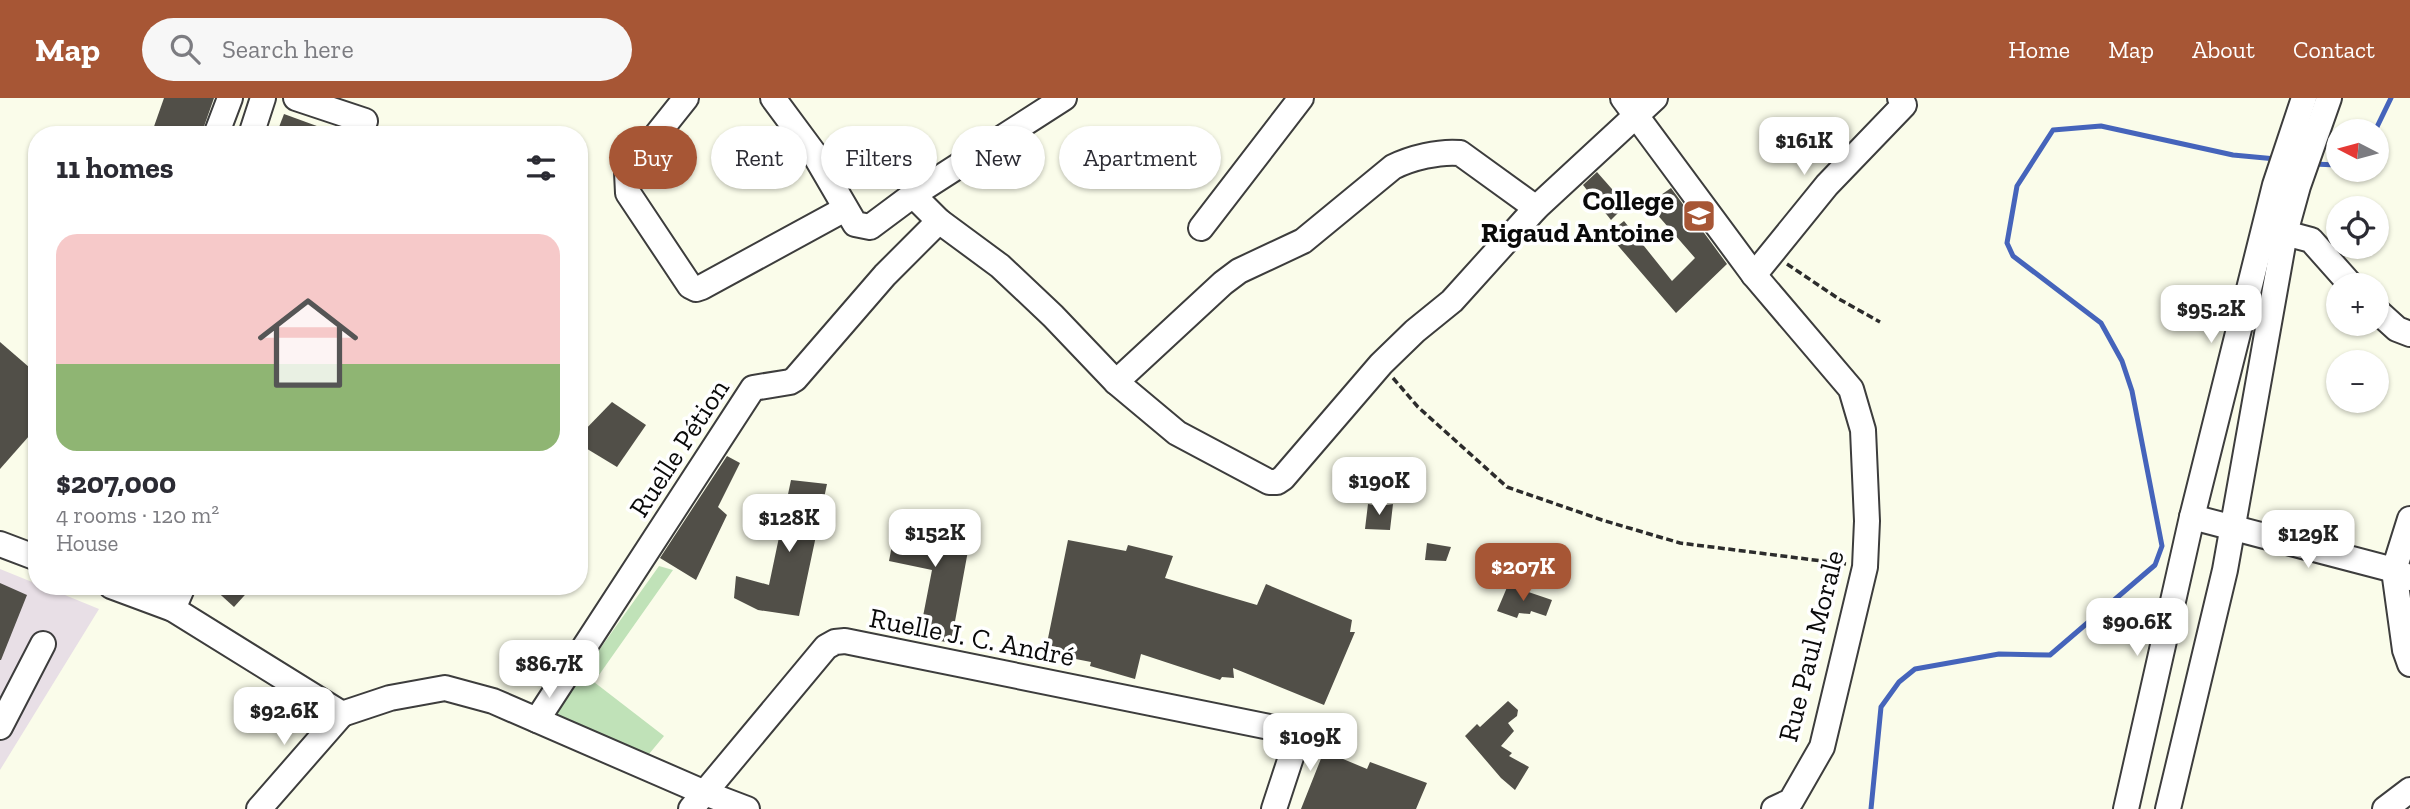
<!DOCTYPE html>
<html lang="en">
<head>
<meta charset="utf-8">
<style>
	body { margin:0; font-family:"Zilla Slab",serif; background:#f7f7f7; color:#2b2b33; height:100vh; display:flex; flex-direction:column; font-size:26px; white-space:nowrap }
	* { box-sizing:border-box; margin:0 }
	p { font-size:23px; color:#7c7c81 }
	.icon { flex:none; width:38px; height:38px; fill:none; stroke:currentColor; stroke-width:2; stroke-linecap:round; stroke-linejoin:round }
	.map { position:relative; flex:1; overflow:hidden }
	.sheet { position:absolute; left:28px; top:28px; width:560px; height:469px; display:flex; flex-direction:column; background:#fff; border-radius:28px; box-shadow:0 2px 5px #0004 }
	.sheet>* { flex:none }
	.top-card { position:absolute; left:609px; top:28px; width:665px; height:63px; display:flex; gap:14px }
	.needle { width:46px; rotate:276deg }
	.buttons { position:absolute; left:2326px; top:21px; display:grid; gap:14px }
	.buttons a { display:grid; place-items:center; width:63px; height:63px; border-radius:50%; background:#fff; box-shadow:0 2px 5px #0004; font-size:35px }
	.price { position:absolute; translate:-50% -60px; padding:0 16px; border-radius:14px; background:#fff; color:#222; font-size:23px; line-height:46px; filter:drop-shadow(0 2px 4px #0008) }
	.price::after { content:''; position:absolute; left:50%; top:42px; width:21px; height:16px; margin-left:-10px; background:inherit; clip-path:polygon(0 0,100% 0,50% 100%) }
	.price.on { background:#a75635; color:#fff }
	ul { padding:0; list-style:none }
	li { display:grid; align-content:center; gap:14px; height:371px; padding:0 28px }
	li span { display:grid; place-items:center; height:217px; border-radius:21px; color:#555 }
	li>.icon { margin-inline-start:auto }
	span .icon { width:126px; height:126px; fill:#fffc; stroke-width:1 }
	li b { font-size:30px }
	h2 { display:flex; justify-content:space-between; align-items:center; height:84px; padding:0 28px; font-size:30px }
	.chip { padding:0 24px; border-radius:32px; background:#fff; box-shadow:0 2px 5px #0004; font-size:24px; line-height:63px }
	.chip.on { background:#a75635; color:#fff }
	header { display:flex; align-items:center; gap:42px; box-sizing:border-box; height:98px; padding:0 35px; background:#a75635; color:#fff }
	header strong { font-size:33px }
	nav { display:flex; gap:38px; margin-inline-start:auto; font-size:24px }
	.search { width:490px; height:63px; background:#f7f7f7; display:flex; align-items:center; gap:18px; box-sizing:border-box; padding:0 24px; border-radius:38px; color:#7c7c81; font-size:26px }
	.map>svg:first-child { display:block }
	.industrial { fill:#e8dfe6 }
	.green { fill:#c0e2b8 }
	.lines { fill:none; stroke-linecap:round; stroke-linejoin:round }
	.stream { stroke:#4564bb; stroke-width:5 }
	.building { fill:#514f48 }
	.minor-casing { stroke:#3d3d3d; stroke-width:28 }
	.path { stroke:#2c2c2c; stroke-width:3.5; stroke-dasharray:7 3.5; stroke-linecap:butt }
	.minor { stroke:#fff; stroke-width:24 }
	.labels { text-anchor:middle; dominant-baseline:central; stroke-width:7; stroke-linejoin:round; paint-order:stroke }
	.poi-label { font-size:28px; font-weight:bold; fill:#0a0a0a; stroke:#fff; text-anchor:end }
	.street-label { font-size:28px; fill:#0a0a0a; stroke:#fff }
</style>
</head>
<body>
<header>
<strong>Map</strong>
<div class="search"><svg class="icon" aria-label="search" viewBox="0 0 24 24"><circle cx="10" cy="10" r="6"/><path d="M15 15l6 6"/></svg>Search here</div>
<nav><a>Home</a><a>Map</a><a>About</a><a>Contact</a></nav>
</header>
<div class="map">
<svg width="2410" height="711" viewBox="0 0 2410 711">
	<rect width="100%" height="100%" fill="#fafcea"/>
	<polygon class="industrial" points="0,471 37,486 37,488 43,488 99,511 0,672"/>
	<polygon class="green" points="659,468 673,472 594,584 664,638 644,662 550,621"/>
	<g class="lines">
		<g class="stream">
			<polyline points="2375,33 2391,0"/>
			<polyline points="2313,66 2338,67"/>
			<polyline points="1871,711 1881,609 1899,584 1915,571 1999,556 2050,557 2155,467 2162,448 2132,293 2122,263 2101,225 2013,158 2007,145 2017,88 2053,32 2101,28 2233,57 2276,61"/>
		</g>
	</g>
	<g class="building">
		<polygon points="164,0 214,0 201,37 151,37"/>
		<polygon points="284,16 336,35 336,37 276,37"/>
		<polygon points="1597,74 1626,107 1611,122 1583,87"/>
		<polygon points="1671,90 1727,166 1676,215 1608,136 1624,123 1672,183 1695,160 1648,106"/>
		<polygon points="0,244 37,276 37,329 0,371"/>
		<polygon points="612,304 646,327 617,369 579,346 579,338"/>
		<polygon points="727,358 740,365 718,409 727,417 696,482 660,460"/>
		<polygon points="791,382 827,386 799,518 758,512 734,500 736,478 769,487"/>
		<polygon points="1368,406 1380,408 1393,406 1390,432 1365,431"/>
		<polygon points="898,416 939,426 972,431 951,545 919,539 932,472 889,463"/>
		<polygon points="1068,442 1126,453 1128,447 1173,458 1165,480 1257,507 1266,486 1352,522 1350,534 1355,534 1324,607 1233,570 1234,580 1222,579 1220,582 1141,556 1135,581 1090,568 1091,564 1045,555"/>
		<polygon points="1427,445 1451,449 1446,463 1425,462"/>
		<polygon points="0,485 27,497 1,562 0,562"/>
		<polygon points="1508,487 1552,502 1546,518 1531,513 1530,516 1519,515 1517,520 1497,513"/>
		<polygon points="211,488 253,488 234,509"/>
		<polygon points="1508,603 1518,612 1517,618 1508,625 1514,633 1501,648 1512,655 1509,658 1529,669 1515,692 1501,680 1465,638 1477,626 1480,629"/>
		<polygon points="1324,653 1367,671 1370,664 1427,685 1416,711 1301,711"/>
	</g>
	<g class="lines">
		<defs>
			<g id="minor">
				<polyline points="296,0 365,23"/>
				<polyline points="686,0 627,74 628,95 690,188 696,191 702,189 845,111"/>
				<polyline points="773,0 813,54 855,126 870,129 913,97 1064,0"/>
				<polyline points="1623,0 1754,177 1851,291 1863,332 1867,423 1865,469 1822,649 1791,703 1774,711"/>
				<polyline points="216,37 230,0"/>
				<polyline points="251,37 263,0"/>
				<polyline points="913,97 939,123 1000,168 1053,218 1116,284 1177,335 1269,384 1277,384 1283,380 1381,266 1415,233 1452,203 1536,110 1655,0"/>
				<polyline points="1201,130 1301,0"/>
				<polyline points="2285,135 2311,142 2351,187"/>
				<polyline points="1754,177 1827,87 1904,7 1900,0"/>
				<polyline points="2376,212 2397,231 2410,236"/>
				<path d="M1116,284L1223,185L1239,173L1303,143L1393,69C1411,60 1439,53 1460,55L1536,110"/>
				<polyline points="2192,419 2394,472 2410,480"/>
				<polyline points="2410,421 2394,472 2405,552 2410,566"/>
				<polyline points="0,446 37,460"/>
				<polyline points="111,488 173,511 342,616"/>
				<polyline points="173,511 183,488"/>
				<polyline points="342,616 390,600 445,590 493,603 705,695 747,711"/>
				<polyline points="537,622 753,290 790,284 795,281 885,177 939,123"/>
				<polyline points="0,629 43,546"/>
				<polyline points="259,711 342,616"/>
				<polyline points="691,711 826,549 835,544 845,543 1284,632 1292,639 1295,647 1274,711"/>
				<polyline points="2126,711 2192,419 2275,87 2304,0"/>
				<polyline points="2168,711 2225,472 2285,135 2298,88 2329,0"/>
				<polyline points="2385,711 2410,692"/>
			</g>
		</defs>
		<use href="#minor" class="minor-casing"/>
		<g class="path">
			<polyline points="1787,166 1839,201 1880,224"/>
			<polyline points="1393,280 1418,309 1507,389 1602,422 1680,445 1846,466"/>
		</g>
		<use href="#minor" class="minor"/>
	</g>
	<defs>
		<symbol id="school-square" viewBox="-11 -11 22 22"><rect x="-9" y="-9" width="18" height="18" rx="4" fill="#a75635" stroke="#fff"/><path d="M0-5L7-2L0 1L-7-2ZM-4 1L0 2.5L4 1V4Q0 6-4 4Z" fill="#fff"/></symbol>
	</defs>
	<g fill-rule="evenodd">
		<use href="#school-square" x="1680" y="99" width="38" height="38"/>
	</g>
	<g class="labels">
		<g class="poi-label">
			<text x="1674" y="102">College<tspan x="1674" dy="32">Rigaud Antoine</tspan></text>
		</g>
		<g class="street-label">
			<text transform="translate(679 350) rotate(-57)">Ruelle Pétion</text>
			<text transform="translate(972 539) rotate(11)">Ruelle J. C. André</text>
			<text transform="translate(1811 548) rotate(-76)">Rue Paul Morale</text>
		</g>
	</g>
</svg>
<div class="buttons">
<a><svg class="needle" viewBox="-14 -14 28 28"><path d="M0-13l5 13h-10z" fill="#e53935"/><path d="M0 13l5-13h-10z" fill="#7c7c81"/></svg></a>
<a><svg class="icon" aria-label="locate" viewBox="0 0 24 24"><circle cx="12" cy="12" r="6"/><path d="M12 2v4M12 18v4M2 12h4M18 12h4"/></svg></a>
<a>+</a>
<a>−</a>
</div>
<b class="price" style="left:1804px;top:79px">$161K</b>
<b class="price" style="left:2211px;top:247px">$95.2K</b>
<b class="price" style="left:1379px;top:419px">$190K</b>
<b class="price" style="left:789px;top:456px">$128K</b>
<b class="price" style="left:935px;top:471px">$152K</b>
<b class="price" style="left:2308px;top:472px">$129K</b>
<b class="price on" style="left:1523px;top:505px">$207K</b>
<b class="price" style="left:2137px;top:560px">$90.6K</b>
<b class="price" style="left:549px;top:602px">$86.7K</b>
<b class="price" style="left:284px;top:649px">$92.6K</b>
<b class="price" style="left:1310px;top:675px">$109K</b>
<div class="top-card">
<a class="chip on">Buy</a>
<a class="chip">Rent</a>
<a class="chip">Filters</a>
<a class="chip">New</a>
<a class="chip">Apartment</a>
</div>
<section class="sheet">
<h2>11 homes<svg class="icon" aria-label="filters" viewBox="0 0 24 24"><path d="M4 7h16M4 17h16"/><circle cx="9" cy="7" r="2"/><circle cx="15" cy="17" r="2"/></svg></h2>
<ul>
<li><span style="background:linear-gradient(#f6c9c9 60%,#8fb573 0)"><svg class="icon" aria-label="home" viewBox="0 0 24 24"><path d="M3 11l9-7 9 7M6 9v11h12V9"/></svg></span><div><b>$207,000</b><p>4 rooms · 120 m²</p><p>House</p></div></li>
</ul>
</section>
</div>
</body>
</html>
